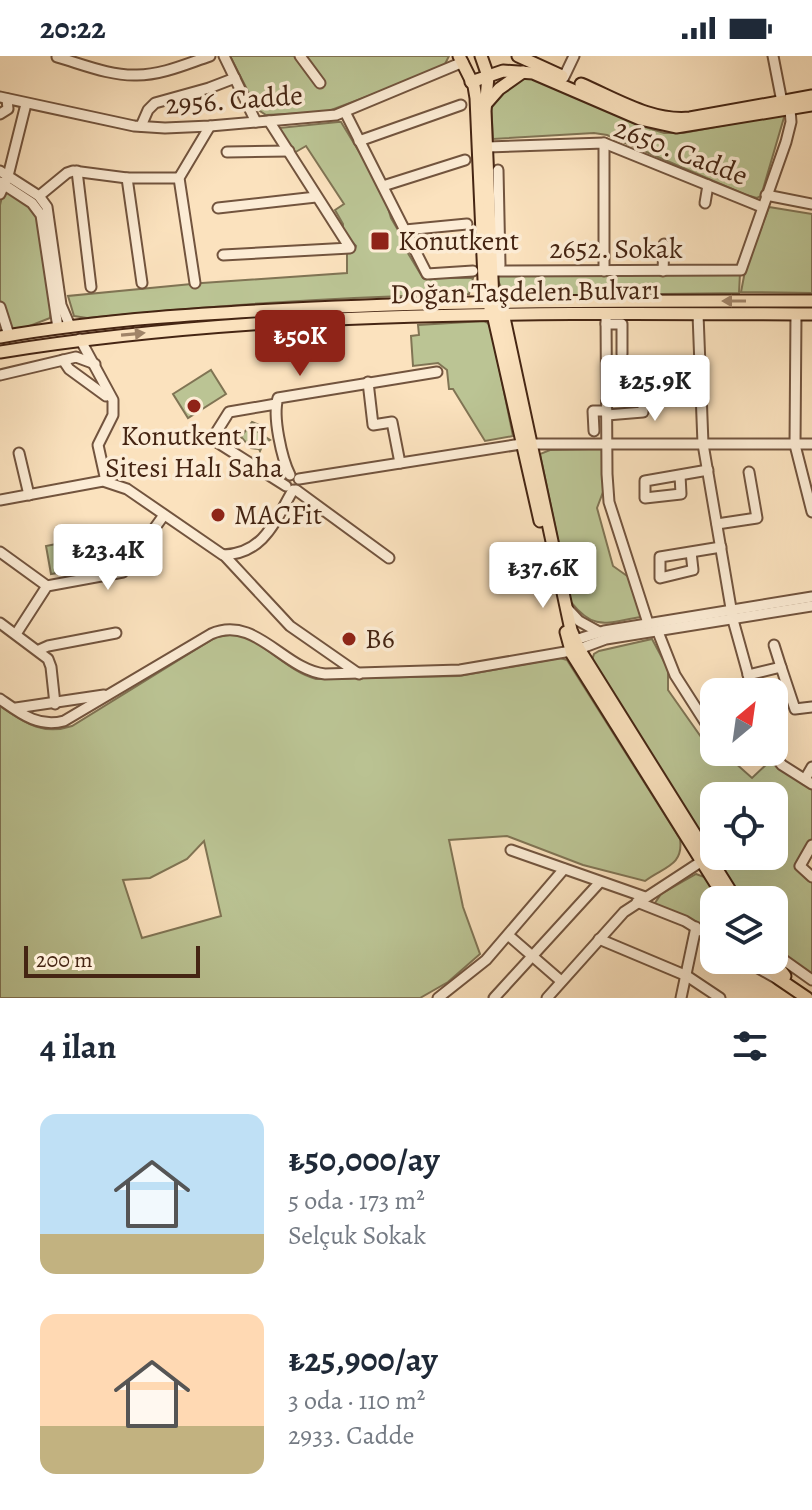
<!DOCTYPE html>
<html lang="tr">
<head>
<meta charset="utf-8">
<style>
	body { margin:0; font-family:Alegreya,serif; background:#f2f2f3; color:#1f2937; height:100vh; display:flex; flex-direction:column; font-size:30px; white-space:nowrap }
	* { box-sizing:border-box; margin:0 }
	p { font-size:26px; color:#747a83 }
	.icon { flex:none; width:44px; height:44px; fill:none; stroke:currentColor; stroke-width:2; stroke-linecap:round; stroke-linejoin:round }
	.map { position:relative; height:942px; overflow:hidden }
	.sheet { display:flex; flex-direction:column; background:#fff; flex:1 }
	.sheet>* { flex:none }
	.needle { width:52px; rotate:29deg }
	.controls { position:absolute; left:700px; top:622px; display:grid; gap:16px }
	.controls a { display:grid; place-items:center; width:88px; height:88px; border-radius:16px; background:#fff; box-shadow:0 8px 32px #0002; font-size:40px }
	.scale { position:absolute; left:24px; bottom:20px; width:176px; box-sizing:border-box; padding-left:8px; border:4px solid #452513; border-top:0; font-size:22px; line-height:28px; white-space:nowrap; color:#452513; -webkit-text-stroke:6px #fcecd5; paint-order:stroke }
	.price { position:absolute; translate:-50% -68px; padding:0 18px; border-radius:8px; background:#fff; color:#222; font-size:26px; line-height:52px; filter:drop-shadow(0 2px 4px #0008) }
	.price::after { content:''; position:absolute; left:50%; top:48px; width:24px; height:18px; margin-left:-12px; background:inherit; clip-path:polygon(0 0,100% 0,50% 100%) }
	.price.current { background:#8f2418; color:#fff }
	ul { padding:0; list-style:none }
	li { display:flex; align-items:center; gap:24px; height:200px; padding:0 40px }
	li span { display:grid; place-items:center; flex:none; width:224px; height:160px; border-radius:16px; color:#555 }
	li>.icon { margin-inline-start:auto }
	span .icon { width:96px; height:96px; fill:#fffc; stroke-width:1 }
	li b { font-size:34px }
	h2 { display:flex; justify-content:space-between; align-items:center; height:96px; padding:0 40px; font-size:34px }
	.status { display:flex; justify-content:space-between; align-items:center; height:56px; padding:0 40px; background:#fff; direction:ltr }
	.status svg { height:22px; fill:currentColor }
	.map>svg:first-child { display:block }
	.green { fill:#bbc494; stroke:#807454; stroke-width:2; fill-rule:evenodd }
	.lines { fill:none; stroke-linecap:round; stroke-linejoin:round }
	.minor-casing { stroke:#72543e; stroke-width:13 }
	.major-casing { stroke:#452513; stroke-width:15 }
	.minor { stroke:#fcecd5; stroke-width:9 }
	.major { stroke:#fbe2be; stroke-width:11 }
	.oneway { fill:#a08468 }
	.poi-dot { fill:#8f2418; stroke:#fcecd5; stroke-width:3 }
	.labels { text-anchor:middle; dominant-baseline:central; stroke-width:7; stroke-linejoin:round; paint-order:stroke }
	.street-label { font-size:28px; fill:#452513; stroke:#fcecd5 }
	.poi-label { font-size:28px; fill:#452513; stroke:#fcecd5; text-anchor:start }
</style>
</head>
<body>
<div class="status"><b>20:22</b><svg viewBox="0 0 49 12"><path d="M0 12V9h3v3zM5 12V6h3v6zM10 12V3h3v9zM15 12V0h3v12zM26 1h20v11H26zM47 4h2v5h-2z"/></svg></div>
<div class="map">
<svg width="812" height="942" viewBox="0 0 812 942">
	<rect width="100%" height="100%" fill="#fbe2be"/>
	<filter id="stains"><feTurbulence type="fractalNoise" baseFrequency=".0025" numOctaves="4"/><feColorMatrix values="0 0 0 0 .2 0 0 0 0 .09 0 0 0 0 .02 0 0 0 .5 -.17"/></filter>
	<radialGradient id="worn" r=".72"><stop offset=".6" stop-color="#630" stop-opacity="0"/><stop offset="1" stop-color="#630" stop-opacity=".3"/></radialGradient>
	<g class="green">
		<polygon points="230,0 449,0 443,12 326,56 266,59 257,53"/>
		<polygon points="521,22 532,22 639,69 664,77 683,77 785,58 761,140 757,142 746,139 607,79 594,77 493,83 491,46"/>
		<path d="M338,66H341L383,135L391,162L405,186L403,189L423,222H473L469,238C341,241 214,249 87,262L74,260L68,240L202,227L347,217V196L354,195L356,190L343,176V168L335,154L344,148L306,90L294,97L279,72Z"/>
		<polygon points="8,134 29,149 37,160 51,251 50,262 27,271 10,273 0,244 0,149 3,137"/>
		<polygon points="769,151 812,158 812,237 741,236 745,215"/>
		<polygon points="740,217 739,237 505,240 495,218"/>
		<polygon points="484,265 488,267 492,277 513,380 485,385 453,333 449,333 447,314 438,307 413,310 411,280 419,279 418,269"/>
		<polygon points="211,314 226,338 188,362 173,338"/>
		<polygon points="252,366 262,370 258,376 270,384 263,388 260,395 259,393 251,392 241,381"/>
		<path d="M601,393L604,398L603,436L597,452L613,510L630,522L641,561C607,566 595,576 571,546L540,398L550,394Z"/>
		<polygon points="76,484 82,513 51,518 46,490"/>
		<path d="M236,578C266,586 286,615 316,623L459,620L560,602L567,604L680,783C684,810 663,811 645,825L583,809L507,780L449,784L463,851L480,898L448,926L420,942H0V650C24,666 42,680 72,670L216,581ZM204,785L221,860L142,882L123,824L150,822L187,803Z"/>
		<path d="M652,583L668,613V634L706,688L714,692V696L724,697L752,722L770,705L812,733V784L797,810L812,825V921L774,894V844H740L592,604L594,598L599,595ZM714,740H774V800H714Z"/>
		<polygon points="696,818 707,822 721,844 714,844 714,881 656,853 655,847 661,838"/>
	</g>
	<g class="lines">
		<defs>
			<g id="minor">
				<polyline points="224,0 256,66"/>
				<polyline points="300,0 320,27"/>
				<polyline points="773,0 782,46"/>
				<path d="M57,1C82,8 110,20 137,19C162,19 186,8 210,0"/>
				<polyline points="564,21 574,0"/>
				<polyline points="0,41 134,70 165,72 210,70 336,59 463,6"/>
				<polyline points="345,56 427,218 473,215"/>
				<polyline points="0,58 8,53 7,43"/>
				<polyline points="141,70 148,54 155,47 209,32 235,22"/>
				<polyline points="359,85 461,49"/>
				<polyline points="487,91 604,87 762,151"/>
				<polyline points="227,96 289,95"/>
				<polyline points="498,114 500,209"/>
				<polyline points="0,115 39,140 47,151 61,249 70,270"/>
				<polyline points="77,115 91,231"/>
				<polyline points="127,122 142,227"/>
				<polyline points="0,126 32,147 41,159 58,272"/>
				<polyline points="383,130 465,104"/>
				<polyline points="0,138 8,120 26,48"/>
				<polyline points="766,139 812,148"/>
				<polyline points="39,140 67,117 73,115 127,122 179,122"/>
				<polyline points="705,147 708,129"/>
				<polyline points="218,152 316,141"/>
				<polyline points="405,174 467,168"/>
				<polyline points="223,199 350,192 269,65"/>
				<polyline points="491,215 741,214 786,86 791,66 790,53"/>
				<polyline points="604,215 604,87"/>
				<polyline points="663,215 664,188"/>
				<polyline points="195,227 179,122 210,70"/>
				<polyline points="0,251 9,279"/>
				<polyline points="606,258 607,418 609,446 648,567"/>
				<polyline points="698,258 703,388 733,564 753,636"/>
				<polyline points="796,258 795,389 812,456"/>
				<polyline points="606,268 622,268 622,298"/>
				<polyline points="80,283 113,344 113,359 98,389 106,425"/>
				<polyline points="63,304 69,313 106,340"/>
				<polyline points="0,319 76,301 95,308"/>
				<polyline points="368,326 373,369 392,366 400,407"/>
				<polyline points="276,348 229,356 212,383 286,430"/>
				<polyline points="607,359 643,356 643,317"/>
				<polyline points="594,375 593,355 607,355"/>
				<polyline points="530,388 812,388"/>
				<polyline points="19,397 29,439"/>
				<path d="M290,419C282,403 272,360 278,342L437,316"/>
				<polyline points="680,419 681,438 645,442 645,425 708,414"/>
				<polyline points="299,423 521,388"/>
				<polyline points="296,434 389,502"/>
				<path d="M0,444L103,425L127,433L223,499C264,498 275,465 293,434"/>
				<polyline points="717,468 757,462 749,416"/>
				<polyline points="0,496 47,530"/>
				<polyline points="691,496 693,514 660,522 660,501 721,491"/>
				<polyline points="224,499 290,570 359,618"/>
				<polyline points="567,552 579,565 599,576"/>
				<polyline points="0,567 48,603 51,611 55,648"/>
				<polyline points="658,576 675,619 714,680"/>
				<polyline points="16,578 47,530 123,516 164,459"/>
				<polyline points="575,584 604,575 812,541"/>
				<polyline points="774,589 781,611"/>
				<polyline points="579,593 606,583 812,550"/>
				<polyline points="39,594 48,590 116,577"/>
				<polyline points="748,619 781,611 795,653 812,651"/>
				<path d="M0,643C20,657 38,672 64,665L211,578C255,558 284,614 325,618L460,614L571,595"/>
				<polyline points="16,652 104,639"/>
				<polyline points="771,696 782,709 812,728"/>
				<polyline points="805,723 812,711"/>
				<polyline points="812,789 800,810 812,821"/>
				<polyline points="511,794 645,841"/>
				<polyline points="637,846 685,865 714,883"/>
				<polyline points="508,879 561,925"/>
				<polyline points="599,883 687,920 720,942"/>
				<polyline points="774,897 812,924"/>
				<polyline points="744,904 776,922"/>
				<polyline points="438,942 486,904 564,813"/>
				<polyline points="494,942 600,826"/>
				<polyline points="547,942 624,856 702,805"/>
				<polyline points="681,942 696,871"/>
			</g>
			<g id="major">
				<polyline points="459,0 474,30 476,42 485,246"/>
				<polyline points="481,0 488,20 485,55 493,246 503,257 571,574 579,593 736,844"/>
				<polyline points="518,0 562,20"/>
				<polyline points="471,26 503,15 533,17 640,63 676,71 812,49"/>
				<path d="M581,28C616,43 652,66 690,62L812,40"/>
				<polyline points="485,49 499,33 523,16"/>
				<polyline points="490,253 493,258 540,465"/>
				<path d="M0,281C104,263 209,257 314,252C480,244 646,245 812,245"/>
				<path d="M0,296C268,253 541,257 812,258"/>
				<polyline points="566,576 572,598 726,844"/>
				<polyline points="764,904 779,923 807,942"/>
				<polyline points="773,904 785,920"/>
			</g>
		</defs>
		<use href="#minor" class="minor-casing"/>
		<use href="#major" class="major-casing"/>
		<use href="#minor" class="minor"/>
		<use href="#major" class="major"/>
	</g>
	<defs><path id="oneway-solid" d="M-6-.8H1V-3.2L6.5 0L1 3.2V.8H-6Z" transform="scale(2)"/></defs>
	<g class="oneway">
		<use href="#oneway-solid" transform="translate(734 245) rotate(-180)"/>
		<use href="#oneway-solid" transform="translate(133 278) rotate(-5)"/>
	</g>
	<g class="poi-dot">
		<rect x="370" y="175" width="20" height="20" rx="4"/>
		<circle cx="194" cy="350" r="8"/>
		<circle cx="218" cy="459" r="8"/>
		<circle cx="349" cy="583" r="8"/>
	</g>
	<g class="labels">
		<g class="street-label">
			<text transform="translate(234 44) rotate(-4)">2956. Cadde</text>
			<text transform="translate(681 96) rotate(21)">2650. Cadde</text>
			<text x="616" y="193">2652. Sokak</text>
			<text transform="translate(525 236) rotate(-1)">Doğan Taşdelen Bulvarı</text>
		</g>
		<g class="poi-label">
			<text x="398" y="185">Konutkent</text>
			<text x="194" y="380" text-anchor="middle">Konutkent II<tspan x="194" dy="32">Sitesi Halı Saha</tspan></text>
			<text x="234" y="459">MACFit</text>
			<text x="365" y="583">B6</text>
		</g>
	</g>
	<rect width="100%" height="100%" filter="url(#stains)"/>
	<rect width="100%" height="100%" fill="url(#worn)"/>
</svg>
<div class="controls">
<a><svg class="needle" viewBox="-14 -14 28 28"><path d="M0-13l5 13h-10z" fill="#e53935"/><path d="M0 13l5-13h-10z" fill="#747a83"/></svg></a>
<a><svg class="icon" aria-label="locate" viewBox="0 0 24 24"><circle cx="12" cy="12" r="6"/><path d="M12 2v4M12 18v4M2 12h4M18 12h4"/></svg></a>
<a><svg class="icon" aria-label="layers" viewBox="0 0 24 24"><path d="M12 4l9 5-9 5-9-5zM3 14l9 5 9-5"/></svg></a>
</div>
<div class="scale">200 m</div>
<b class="price current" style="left:300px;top:322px">₺50K</b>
<b class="price" style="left:655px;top:367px">₺25.9K</b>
<b class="price" style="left:108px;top:536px">₺23.4K</b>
<b class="price" style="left:543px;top:554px">₺37.6K</b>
</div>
<section class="sheet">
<h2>4 ilan<svg class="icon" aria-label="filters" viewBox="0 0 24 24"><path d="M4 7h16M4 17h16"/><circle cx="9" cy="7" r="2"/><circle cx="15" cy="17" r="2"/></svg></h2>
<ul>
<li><span style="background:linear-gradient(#bfe0f5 75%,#c2b280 0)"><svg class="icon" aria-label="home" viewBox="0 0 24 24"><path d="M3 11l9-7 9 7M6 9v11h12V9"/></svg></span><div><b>₺50,000/ay</b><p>5 oda · 173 m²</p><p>Selçuk Sokak</p></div></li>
<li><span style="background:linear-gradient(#ffd9b3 70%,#c2b280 0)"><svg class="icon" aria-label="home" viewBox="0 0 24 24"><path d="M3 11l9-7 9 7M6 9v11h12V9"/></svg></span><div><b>₺25,900/ay</b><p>3 oda · 110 m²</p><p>2933. Cadde</p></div></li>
</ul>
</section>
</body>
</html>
